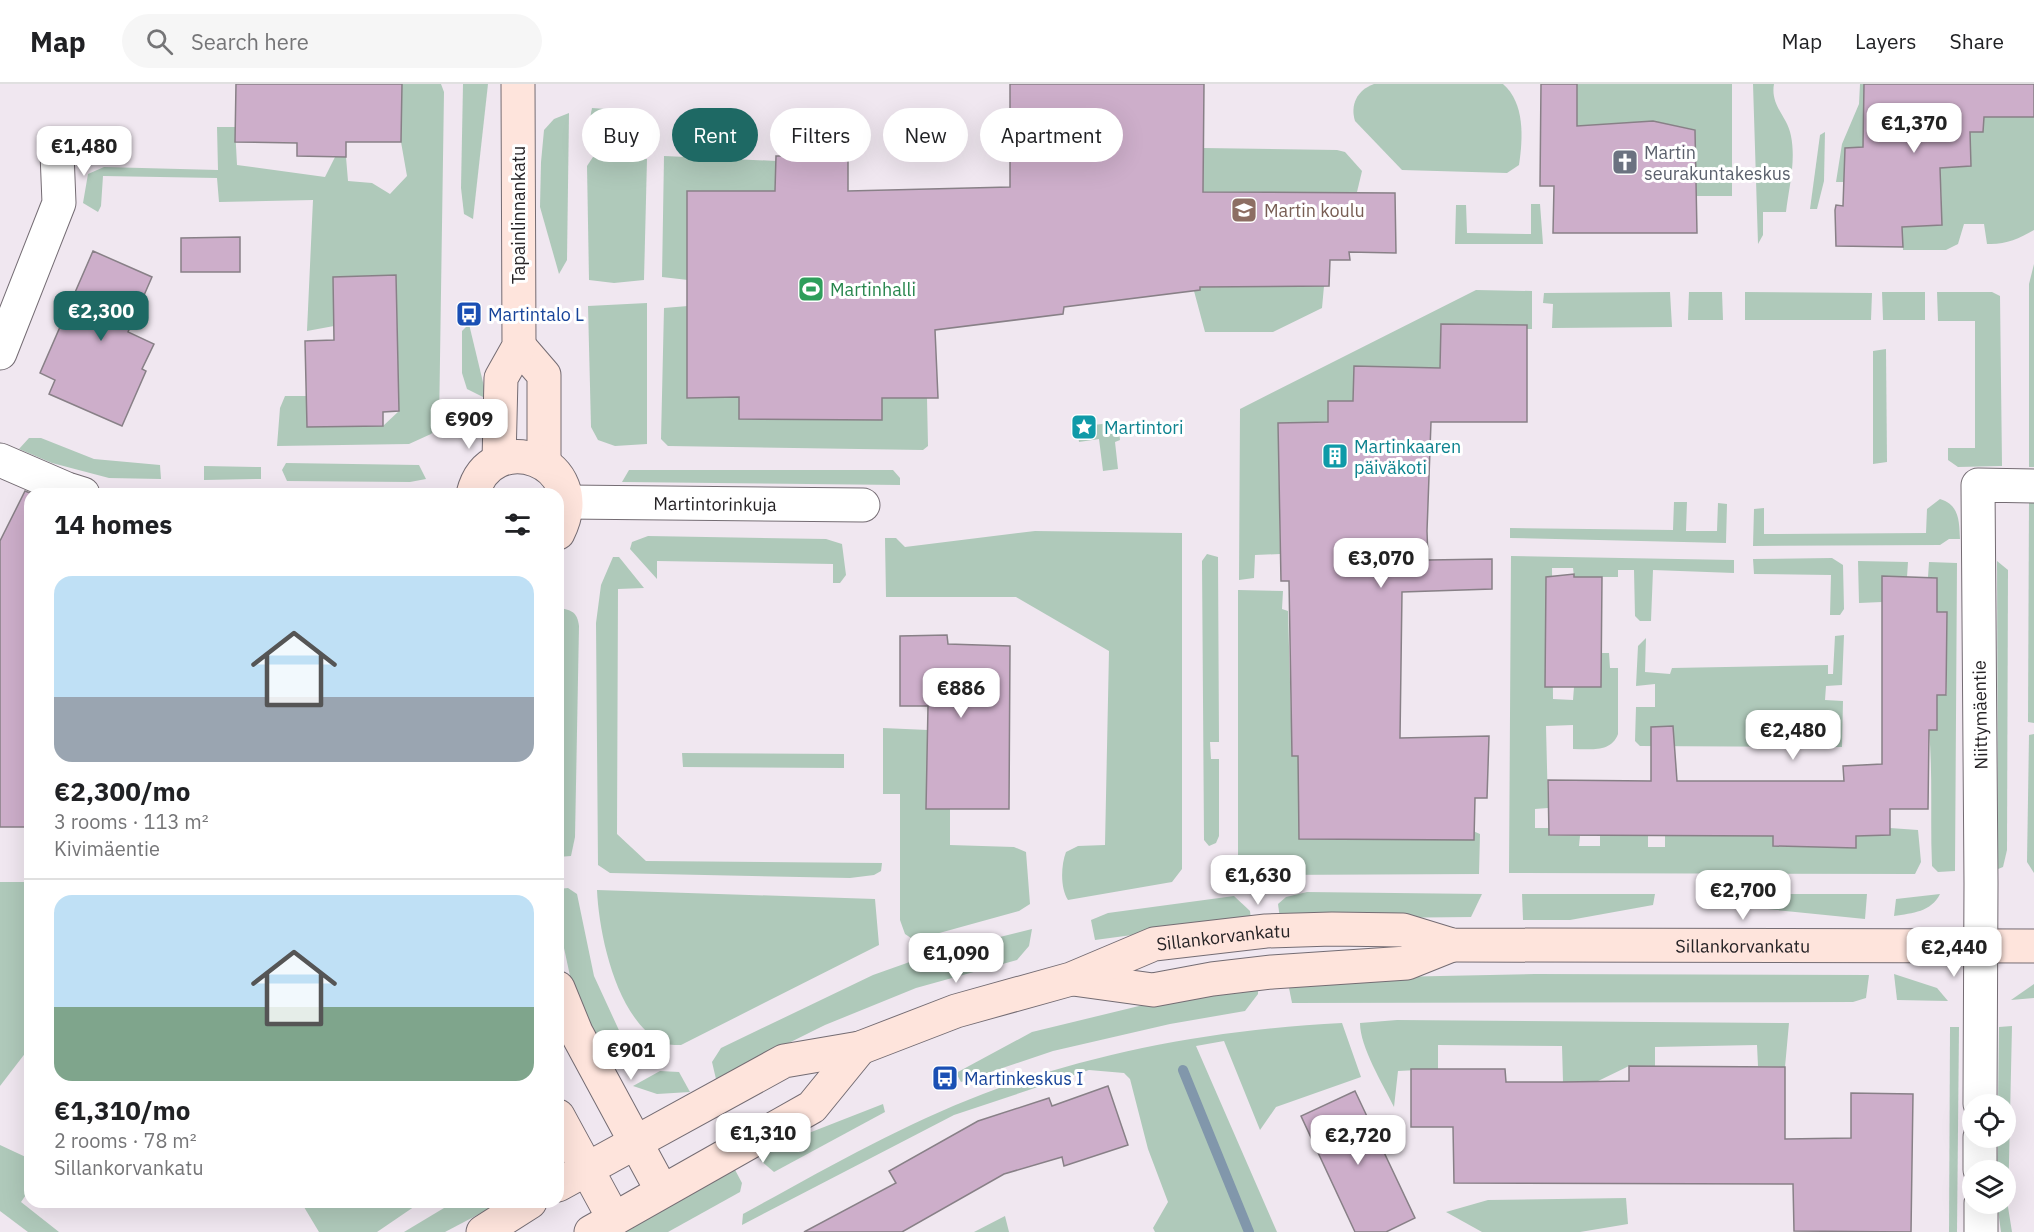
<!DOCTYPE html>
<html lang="en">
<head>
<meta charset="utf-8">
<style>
	body { margin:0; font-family:"IBM Plex Sans",sans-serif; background:#f6f6f6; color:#202124; height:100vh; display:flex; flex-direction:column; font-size:22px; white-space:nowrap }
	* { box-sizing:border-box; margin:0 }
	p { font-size:20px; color:#757577 }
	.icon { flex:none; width:33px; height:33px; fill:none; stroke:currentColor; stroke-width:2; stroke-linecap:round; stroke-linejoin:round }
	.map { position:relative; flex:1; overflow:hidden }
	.drawer { position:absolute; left:24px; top:404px; width:540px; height:720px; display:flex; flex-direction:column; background:#fff; border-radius:18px; box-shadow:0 6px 24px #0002 }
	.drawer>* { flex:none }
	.banner { position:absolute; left:582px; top:24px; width:570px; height:54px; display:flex; gap:12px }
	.tools { position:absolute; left:1962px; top:1010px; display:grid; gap:12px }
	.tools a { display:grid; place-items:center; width:54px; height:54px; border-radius:50%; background:#fff; box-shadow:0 6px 24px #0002; font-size:30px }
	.price { position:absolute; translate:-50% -51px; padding:0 14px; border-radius:12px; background:#fff; color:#222; font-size:20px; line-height:39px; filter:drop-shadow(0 2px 3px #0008) }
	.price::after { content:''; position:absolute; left:50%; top:36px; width:18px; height:14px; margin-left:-9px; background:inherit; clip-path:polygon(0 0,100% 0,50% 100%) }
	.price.active { background:#1e6964; color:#fff }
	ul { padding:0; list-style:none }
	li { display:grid; align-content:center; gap:12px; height:318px; padding:0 30px }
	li+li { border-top:2px solid #e0e0e0 }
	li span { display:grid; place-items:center; height:186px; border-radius:18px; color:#555 }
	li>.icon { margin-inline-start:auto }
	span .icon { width:108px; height:108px; fill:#fffc; stroke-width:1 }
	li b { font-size:26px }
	h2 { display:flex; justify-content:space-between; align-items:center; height:72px; padding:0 30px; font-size:26px }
	.tag { padding:0 21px; border-radius:27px; background:#fff; box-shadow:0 6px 24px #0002; font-size:21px; line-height:54px }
	.tag.active { background:#1e6964; color:#fff }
	header { display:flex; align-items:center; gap:36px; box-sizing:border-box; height:84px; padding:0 30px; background:#fff; border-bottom:2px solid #e0e0e0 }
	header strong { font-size:28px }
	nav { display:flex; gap:33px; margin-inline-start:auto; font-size:21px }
	.search { width:420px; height:54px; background:#f6f6f6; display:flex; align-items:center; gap:15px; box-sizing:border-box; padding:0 21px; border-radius:33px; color:#757577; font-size:22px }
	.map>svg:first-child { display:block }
	.green { fill:#afc9ba }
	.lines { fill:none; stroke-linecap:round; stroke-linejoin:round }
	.stream { stroke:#8197ab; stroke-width:10 }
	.building { fill:#cdaeca; stroke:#888087; stroke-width:1.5 }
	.street-casing { stroke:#746c73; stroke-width:35 }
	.secondary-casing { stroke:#746c73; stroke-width:35 }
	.street { stroke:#fff; stroke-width:33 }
	.secondary { stroke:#fee4dc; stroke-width:33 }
	.labels { text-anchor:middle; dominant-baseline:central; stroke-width:6; stroke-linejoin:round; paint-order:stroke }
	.worship-label { font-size:18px; fill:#5b616d; stroke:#fff; text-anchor:start }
	.education-label { font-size:18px; fill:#785e54; stroke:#fff; text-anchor:start }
	.street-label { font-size:18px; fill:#262326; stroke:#fff }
	.leisure-label { font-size:18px; fill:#27864d; stroke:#fff; text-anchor:start }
	.transit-label { font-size:18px; fill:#164399; stroke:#fff; text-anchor:start }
	.culture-label { font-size:18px; fill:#0d838f; stroke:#fff; text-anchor:start }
</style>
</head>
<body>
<header>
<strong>Map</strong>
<div class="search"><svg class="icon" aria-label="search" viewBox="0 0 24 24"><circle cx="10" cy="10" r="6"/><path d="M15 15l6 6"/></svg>Search here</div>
<nav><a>Map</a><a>Layers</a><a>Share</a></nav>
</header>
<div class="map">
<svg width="2034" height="1148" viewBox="0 0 2034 1148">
	<rect width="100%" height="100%" fill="#f0e7f0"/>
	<g class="green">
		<polygon points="402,0 441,0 444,8 439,342 431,350 409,360 277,362 280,324 285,312 306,312 307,343 383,342 399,327 396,191 333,193 334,242 307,247 313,116 219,118 217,94 103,92 101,122 98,128 83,119 88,90 104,83 218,86 217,43 235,43 237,81 325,93 335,73 346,73 348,97 372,99 390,110 407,92 401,58"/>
		<polygon points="463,0 488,0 473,135 464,130 461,104"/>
		<path d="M1374,0H1503C1525,19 1523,54 1519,81L1507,89L1402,86L1355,37C1350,21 1357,6 1374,0Z"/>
		<polygon points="1577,0 1732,0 1732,112 1696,112 1695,46 1653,37 1556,55 1577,37"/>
		<path d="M1753,0H1774C1770,22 1788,33 1791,52C1796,77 1789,103 1786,128H1763V151L1758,160Z"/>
		<polygon points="1860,0 1864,0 1875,63 1845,64 1844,98 1836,98 1842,60 1859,20"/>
		<polygon points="592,24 620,26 620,55 592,54 589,39"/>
		<polygon points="569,29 567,176 559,190 540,123 541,78 544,46 554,35"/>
		<path d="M1983,33H2034V146C2018,155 2005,161 1987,160L1984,140H1964L1958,160L1946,166H1903L1902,143L1942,141L1941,100H1907L1906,85L1971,82L1970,48L1983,47Z"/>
		<polygon points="1825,48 1824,97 1817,125 1810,125 1820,51"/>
		<polygon points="1204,64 1337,66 1345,68 1362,87 1357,108 1203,108"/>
		<polygon points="664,72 777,77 775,107 687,107 688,196 662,193"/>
		<polygon points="593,73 647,75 644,196 614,199 589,196 587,82"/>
		<polygon points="1531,120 1540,120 1543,160 1455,160 1456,121 1466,121 1467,149 1531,150"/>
		<polygon points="2034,180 2034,383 2029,383 2029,200"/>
		<polygon points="1324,202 1322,224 1273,248 1205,248 1194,207 1200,207 1200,203"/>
		<polygon points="1476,206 1532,207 1532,245 1527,245 1527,241 1441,240 1440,284 1354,283 1353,317 1328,317 1328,338 1278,339 1280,470 1255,471 1254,494 1239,496 1240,325"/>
		<polygon points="1670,208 1672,243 1552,244 1553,220 1543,219 1544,209"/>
		<polygon points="1689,208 1722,208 1723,236 1688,236"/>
		<polygon points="1745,208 1872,209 1871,236 1745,236"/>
		<polygon points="1882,208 1925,208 1925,236 1883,236"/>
		<polygon points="1937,208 1992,208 2000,212 2002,382 1958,383 1948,376 1948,364 1975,364 1975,237 1938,237"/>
		<polygon points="647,219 647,360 615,362 598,356 591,343 588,222"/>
		<polygon points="688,222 687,313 739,313 739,335 882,336 882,314 927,314 928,362 923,366 668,362 661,355 664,224"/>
		<polygon points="469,240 487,315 467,305 462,289 462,247"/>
		<polygon points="1886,265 1887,378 1873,380 1873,267"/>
		<polygon points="1118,338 1120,356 1115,358 1118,385 1103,387 1099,355 1079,358 1077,343"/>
		<polygon points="29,354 41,354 94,375 160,381 161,395 109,394 52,379 19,365"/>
		<polygon points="286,379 419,381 426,395 410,398 287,397 282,386"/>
		<polygon points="204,382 261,383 261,395 204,396"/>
		<polygon points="629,386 893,386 900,394 900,401 622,398"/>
		<path d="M1940,415C1960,421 1959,438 1960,455H1949L1940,461L1753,462L1754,425L1764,424V450L1926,449L1927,425Z"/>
		<polygon points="2029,416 2034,416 2034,639 2028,638"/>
		<polygon points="1674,418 1687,418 1686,447 1717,447 1718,419 1727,420 1726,459 1510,454 1510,444 1673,446"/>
		<path d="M1035,447L1182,449V785L1172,798L1068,816C1060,804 1061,781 1066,768L1078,762L1105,761L1109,567L1016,513H886L885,454H896L905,463Z"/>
		<polygon points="648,452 826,455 842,460 846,491 840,499 833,499 833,480 657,477 657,495 630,465 632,458"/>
		<polygon points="1207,470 1218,473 1219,658 1210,658 1211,675 1219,675 1219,752 1216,759 1209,762 1204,756 1202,477"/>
		<path d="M1511,472L1734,476V489L1653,486L1651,537H1640L1635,532L1634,486H1618V493H1574L1573,484H1552L1553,615L1573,616L1574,603H1601V569H1609L1610,584H1618V650C1611,669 1590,665 1573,665V641L1546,642L1548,724L1535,725V744H1549V752H1580L1579,762H1600V752H1648V763H1665V752H1709L1739,738V752H1773V762L1793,763V754L1837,752V764H1856V752L1890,751V744L1918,746L1921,778L1915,790L1509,789Z"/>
		<polygon points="613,473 619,473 644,504 618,505 617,750 646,777 882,779 881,787 874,791 850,794 610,789 598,781 596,539 601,501"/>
		<polygon points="1832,474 1843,481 1844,525 1840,531 1830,531 1831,491 1754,490 1753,475"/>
		<polygon points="1858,477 1908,478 1907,493 1882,492 1882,518 1859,519"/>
		<polygon points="1997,477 2008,486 2007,766 2003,783 1998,785"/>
		<path d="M1929,478L1957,479L1955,787L1938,788L1932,782C1930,737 1933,692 1929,646H1937V611H1947V591H1937V548H1947V528H1937V494L1928,493Z"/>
		<polygon points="1238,506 1283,507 1282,525 1288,527 1292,671 1298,672 1480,750 1479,790 1253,791 1241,786 1238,779"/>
		<path d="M559,524C572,526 577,528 579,542L575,753L571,772L558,773Z"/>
		<polygon points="1844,551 1842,601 1826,602 1825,616 1843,617 1842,663 1640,662 1635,657 1636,623 1655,623 1655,600 1636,602 1638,562 1646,554 1645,588 1670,590 1672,584 1828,581 1828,590 1833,590 1835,552"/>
		<polygon points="883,644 928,646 926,724 950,725 950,761 1014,763 1026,768 1030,820 1019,827 914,856 905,850 900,836 900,710 883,710"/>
		<polygon points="2034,650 2034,789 2027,778 2029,651"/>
		<polygon points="682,669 844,670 844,684 683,683"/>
		<polygon points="0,798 30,798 30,963 0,1002"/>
		<polygon points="568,804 577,810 594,892 623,955 620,975 609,982 576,920 558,836 558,805"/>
		<path d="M597,806L875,815L879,861L681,961C676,961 667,961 663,959C617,937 599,851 597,806Z"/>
		<polygon points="1307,808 1482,810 1471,833 1280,835 1278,820 1286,813"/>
		<polygon points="1522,810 1655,810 1653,821 1570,836 1523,836"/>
		<polygon points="1741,810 1867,810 1865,835 1737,822"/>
		<path d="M1940,810C1931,828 1913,829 1894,832L1896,815Z"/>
		<polygon points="1234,812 1250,827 1251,835 1095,856 1091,836 1108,829"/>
		<polygon points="1032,845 1029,862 1017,876 916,904 825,941 716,995 712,978 721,964 873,891 935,869"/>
		<polygon points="1535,890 1869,891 1866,914 1853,918 1292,919 1288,899 1343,894"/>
		<polygon points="1894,890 1937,904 1948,917 1897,916"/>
		<polygon points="2034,900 2034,914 2011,916"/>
		<polygon points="1258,903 1258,910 1245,927 1170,940 1053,967 961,998 956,989 1032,948 1172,914"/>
		<path d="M1397,936L1789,939L1785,983L1758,982L1757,961L1655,963V983L1629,982L1596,998H1563L1562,962L1438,961V985L1398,987L1394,1023C1383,1000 1360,963 1360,939Z"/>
		<path d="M1342,939L1361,993L1276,1023L1260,1046L1224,957L1196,962L1277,1148H1155L1153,1144L1168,1118L1148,1065L1130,995L1124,989L1089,986L954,1031L742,1141L743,1130C822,1087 899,1042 983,1010C1097,967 1220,945 1342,939Z"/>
		<polygon points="2012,942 2008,1123 2012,1148 2001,1148 1997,1119 2006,1119 2006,1086 1997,1086 1998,1053 2006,1053 2006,1020 1998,1020 1999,943"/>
		<polygon points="1950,943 1959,943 1957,1148 1949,1148"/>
		<polygon points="660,987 679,988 690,1008 657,1010 633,1002"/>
		<polygon points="883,1020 885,1028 774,1088 760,1076 760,1068"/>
		<polygon points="0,1061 30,1075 30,1105 21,1118 59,1148 28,1148 0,1127"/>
		<polygon points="734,1084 742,1099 740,1108 668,1148 622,1148"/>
		<polygon points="1626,1114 1628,1140 1580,1148 1482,1148 1446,1128 1488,1116"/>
		<polygon points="301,1118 421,1118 377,1148 319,1148"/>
		<polygon points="454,1118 502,1118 445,1148 404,1148"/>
		<polygon points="1005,1132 1009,1148 974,1148"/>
	</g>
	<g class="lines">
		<polyline class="stream" points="1183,986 1249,1148"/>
	</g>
	<g class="building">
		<polygon points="236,0 402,0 401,58 346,58 346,73 297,72 297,59 235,58"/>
		<polygon points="1010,0 1204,0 1203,108 1395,109 1396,169 1349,168 1350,176 1330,176 1329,202 1200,203 1200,206 1064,223 1063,230 935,246 938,314 882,314 882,336 739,335 739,313 687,314 687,107 775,107 776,72 848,72 848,107 1010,103"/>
		<polygon points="1541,0 1577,0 1577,42 1653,37 1695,46 1697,149 1553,149 1554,102 1540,102"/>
		<polygon points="1864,0 2034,0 2034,33 1984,33 1983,48 1970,48 1971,82 1940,84 1942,141 1902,143 1903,163 1836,162 1835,126 1836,121 1843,122 1845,64 1863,63"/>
		<polygon points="240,153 240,188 181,188 181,154"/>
		<polygon points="93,167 152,193 128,248 154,260 142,285 146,287 122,342 49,310 55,296 40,289"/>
		<polygon points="396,191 399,327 383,328 383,342 307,343 305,257 334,256 333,193"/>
		<polygon points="1441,240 1527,241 1527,338 1431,338 1427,447 1428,476 1492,475 1492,505 1402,508 1400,654 1489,652 1487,714 1475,714 1474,756 1299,755 1298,672 1292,672 1289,497 1281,497 1278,339 1328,338 1328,317 1353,317 1354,282 1440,284"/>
		<polygon points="25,407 30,409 30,743 0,743 0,457"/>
		<polygon points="1574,490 1574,493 1602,493 1601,603 1545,603 1546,493"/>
		<polygon points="1882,492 1937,494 1937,528 1947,528 1946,611 1937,611 1937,646 1929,646 1928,725 1890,725 1890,751 1856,752 1856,764 1773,762 1773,752 1549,751 1548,696 1651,697 1651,643 1673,642 1677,697 1844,697 1843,682 1882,680"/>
		<polygon points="947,551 948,560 1010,562 1009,725 926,725 928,622 900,622 900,552"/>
		<polygon points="1629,982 1785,983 1785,1055 1851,1054 1851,1009 1913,1010 1911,1148 1794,1147 1793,1100 1454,1099 1453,1043 1411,1043 1411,985 1505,985 1506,998 1563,998 1629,997"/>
		<polygon points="1108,1002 1128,1061 1064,1082 1062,1073 1004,1090 902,1148 804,1148 896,1099 889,1087 978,1037 1049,1014 1052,1022"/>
		<polygon points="1355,1007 1415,1134 1386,1148 1355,1148 1301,1032"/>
	</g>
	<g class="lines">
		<defs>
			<g id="street">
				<polyline points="0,269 59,119 57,69"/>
				<polyline points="0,376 67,405 83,410"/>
				<path id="s1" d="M567,418L863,421"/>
				<polyline points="1980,1020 1981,799 1978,401 2034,402"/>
				<polyline points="1980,1053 1980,1086"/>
				<polyline points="1981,1119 1981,1148"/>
			</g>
			<g id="secondary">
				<polyline points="519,262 544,291 544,379"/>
				<polyline points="499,376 501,294 519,262 518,0"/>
				<path d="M473,410C490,341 595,376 558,449"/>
				<polyline points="1073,895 1153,906 1212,895 1272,888 1407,879 1452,861"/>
				<polyline points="558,904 576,948 662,1107"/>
				<polyline points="558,1032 614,1135"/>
				<path id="s2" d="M558,1101L784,977L860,964L956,927L1071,895L1154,860L1266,847L1332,845L1403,846L1452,861L2034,862"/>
				<polyline points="483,1148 530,1118"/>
				<polyline points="591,1148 812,1023 860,964"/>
			</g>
		</defs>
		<use href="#street" class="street-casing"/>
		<use href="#secondary" class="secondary-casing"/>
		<use href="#street" class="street"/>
		<use href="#secondary" class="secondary"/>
	</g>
	<defs>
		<symbol id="church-square" viewBox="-11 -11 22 22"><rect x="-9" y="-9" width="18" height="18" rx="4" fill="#6b7280" stroke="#fff"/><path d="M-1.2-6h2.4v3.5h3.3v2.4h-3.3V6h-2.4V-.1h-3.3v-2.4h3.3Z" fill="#fff"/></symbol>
		<symbol id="school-square" viewBox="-11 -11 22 22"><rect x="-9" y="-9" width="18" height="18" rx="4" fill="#8d6e63" stroke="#fff"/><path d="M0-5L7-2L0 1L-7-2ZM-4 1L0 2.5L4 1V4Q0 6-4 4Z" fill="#fff"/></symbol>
		<symbol id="stadium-square" viewBox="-11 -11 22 22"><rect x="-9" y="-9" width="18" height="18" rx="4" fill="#2e9e5b" stroke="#fff"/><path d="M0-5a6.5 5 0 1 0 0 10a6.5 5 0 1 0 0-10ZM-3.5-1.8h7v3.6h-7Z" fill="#fff"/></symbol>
		<symbol id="bus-square" viewBox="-11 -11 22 22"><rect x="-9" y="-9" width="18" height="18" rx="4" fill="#1a4fb4" stroke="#fff"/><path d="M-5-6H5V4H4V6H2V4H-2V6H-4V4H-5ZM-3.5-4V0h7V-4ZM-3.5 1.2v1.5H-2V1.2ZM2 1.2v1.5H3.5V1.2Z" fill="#fff"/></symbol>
		<symbol id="sight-square" viewBox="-11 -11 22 22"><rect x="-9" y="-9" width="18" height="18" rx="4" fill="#0f9aa8" stroke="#fff"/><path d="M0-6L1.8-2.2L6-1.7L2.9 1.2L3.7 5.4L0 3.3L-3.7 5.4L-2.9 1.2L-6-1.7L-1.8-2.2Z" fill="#fff"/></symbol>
		<symbol id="building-square" viewBox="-11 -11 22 22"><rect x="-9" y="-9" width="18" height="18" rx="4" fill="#0f9aa8" stroke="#fff"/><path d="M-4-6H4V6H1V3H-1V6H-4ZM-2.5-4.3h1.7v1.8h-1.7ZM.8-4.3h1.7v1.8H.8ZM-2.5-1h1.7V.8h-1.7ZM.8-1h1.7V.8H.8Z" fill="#fff"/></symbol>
	</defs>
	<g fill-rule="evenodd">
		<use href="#church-square" x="1610" y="63" width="30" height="30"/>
		<use href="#school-square" x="1229" y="111" width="30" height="30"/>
		<use href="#stadium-square" x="796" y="190" width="30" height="30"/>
		<use href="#bus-square" x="454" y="215" width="30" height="30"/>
		<use href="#sight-square" x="1069" y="328" width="30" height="30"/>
		<use href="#building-square" x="1320" y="357" width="30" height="30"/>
		<use href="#bus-square" x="930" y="979" width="30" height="30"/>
	</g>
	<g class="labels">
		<g class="worship-label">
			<text x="1644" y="68">Martin<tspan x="1644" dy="21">seurakuntakeskus</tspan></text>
		</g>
		<g class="education-label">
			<text x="1264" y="126">Martin koulu</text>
		</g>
		<g class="street-label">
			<text transform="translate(518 131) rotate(-90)">Tapainlinnankatu</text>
			<text stroke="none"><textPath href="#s1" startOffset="148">Martintorinkuja</textPath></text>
			<text transform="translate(1980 631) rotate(-91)">Niittymäentie</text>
			<text stroke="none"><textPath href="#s2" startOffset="717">Sillankorvankatu</textPath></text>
			<text stroke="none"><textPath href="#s2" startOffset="1239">Sillankorvankatu</textPath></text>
		</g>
		<g class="leisure-label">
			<text x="830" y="205">Martinhalli</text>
		</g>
		<g class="transit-label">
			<text x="488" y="230">Martintalo L</text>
			<text x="964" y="994">Martinkeskus I</text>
		</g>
		<g class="culture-label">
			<text x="1104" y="343">Martintori</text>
			<text x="1354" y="362">Martinkaaren<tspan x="1354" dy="21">päiväkoti</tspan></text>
		</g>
	</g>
</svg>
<div class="tools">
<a><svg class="icon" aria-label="locate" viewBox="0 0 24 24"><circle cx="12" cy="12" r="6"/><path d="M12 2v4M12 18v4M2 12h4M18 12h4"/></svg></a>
<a><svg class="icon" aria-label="layers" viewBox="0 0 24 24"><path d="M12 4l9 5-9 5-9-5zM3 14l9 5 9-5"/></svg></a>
</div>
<b class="price" style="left:1914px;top:70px">€1,370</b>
<b class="price" style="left:84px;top:93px">€1,480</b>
<b class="price active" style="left:101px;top:258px">€2,300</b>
<b class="price" style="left:469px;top:366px">€909</b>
<b class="price" style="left:1381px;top:505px">€3,070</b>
<b class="price" style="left:961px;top:635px">€886</b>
<b class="price" style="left:1793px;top:677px">€2,480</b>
<b class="price" style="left:1258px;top:822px">€1,630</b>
<b class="price" style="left:1743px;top:837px">€2,700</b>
<b class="price" style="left:1954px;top:894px">€2,440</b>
<b class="price" style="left:956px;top:900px">€1,090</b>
<b class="price" style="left:631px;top:997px">€901</b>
<b class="price" style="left:763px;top:1080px">€1,310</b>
<b class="price" style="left:1358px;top:1082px">€2,720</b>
<div class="banner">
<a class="tag">Buy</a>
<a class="tag active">Rent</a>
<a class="tag">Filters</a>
<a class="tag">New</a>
<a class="tag">Apartment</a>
</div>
<section class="drawer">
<h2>14 homes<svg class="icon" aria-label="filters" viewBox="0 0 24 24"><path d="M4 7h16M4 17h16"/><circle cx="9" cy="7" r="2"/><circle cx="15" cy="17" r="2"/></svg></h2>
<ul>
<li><span style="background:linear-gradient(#bfe0f5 65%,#9aa5b1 0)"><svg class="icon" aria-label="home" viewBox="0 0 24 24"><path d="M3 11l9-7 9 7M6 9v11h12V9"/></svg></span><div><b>€2,300/mo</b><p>3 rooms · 113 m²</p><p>Kivimäentie</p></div></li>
<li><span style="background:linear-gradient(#bfe0f5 60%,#7fa58c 0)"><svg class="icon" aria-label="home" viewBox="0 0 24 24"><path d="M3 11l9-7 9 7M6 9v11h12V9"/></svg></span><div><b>€1,310/mo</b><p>2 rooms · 78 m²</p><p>Sillankorvankatu</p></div></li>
</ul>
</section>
</div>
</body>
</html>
